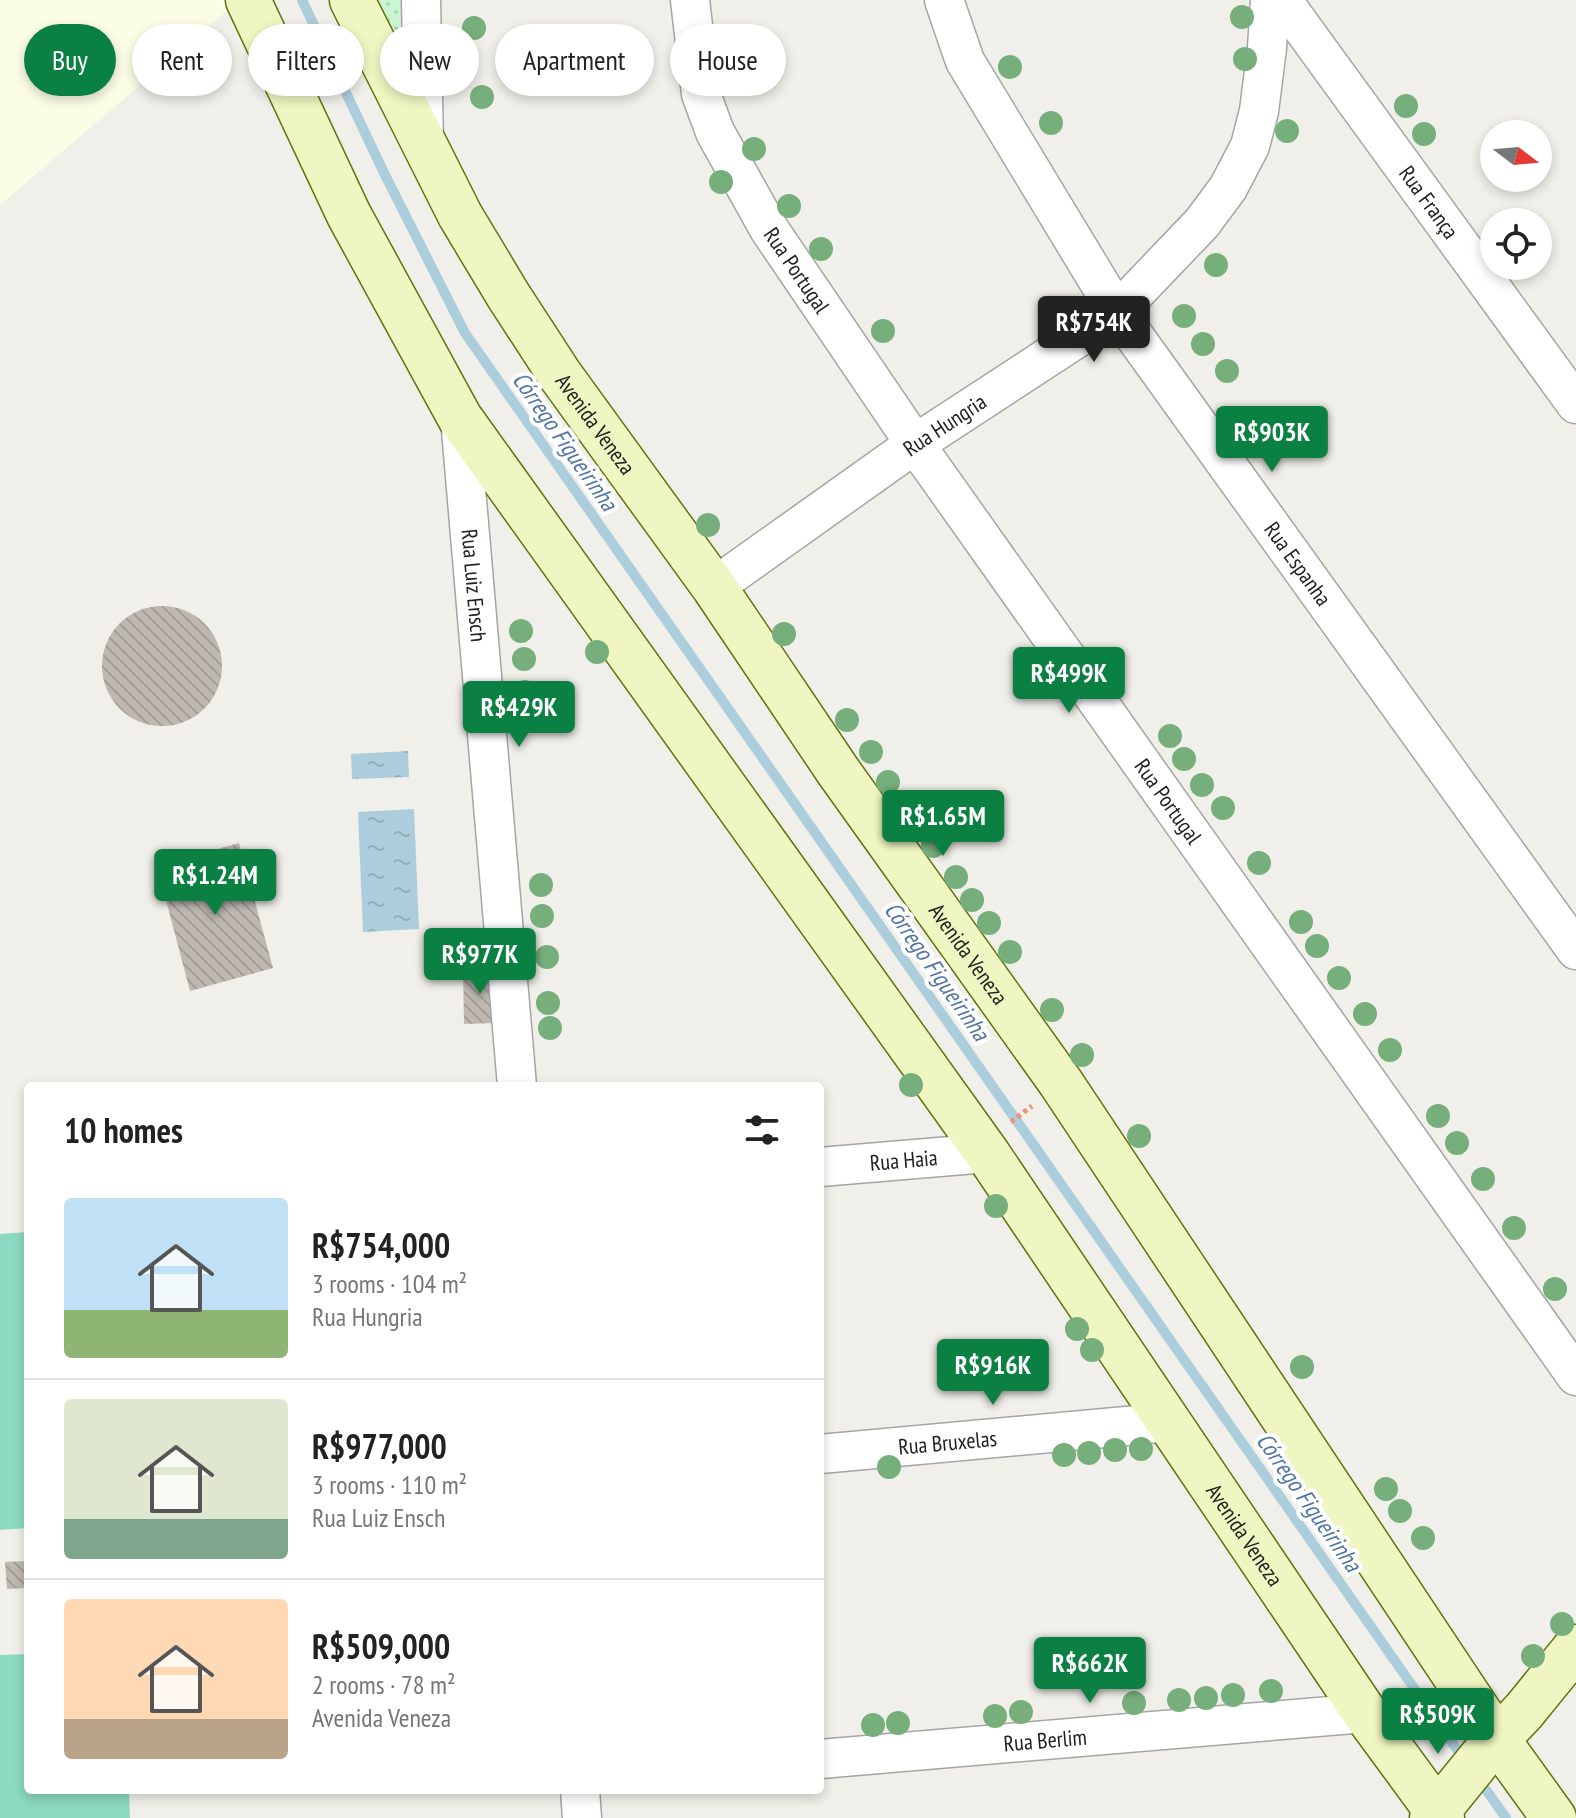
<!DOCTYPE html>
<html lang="en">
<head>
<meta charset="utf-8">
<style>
	body { margin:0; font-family:"PT Sans Narrow",sans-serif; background:#f6f6f6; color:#222; height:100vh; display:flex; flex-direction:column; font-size:30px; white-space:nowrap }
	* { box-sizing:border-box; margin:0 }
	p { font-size:26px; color:#767676 }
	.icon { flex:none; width:44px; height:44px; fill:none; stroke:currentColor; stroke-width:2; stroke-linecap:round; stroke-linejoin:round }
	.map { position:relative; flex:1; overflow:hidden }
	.drawer { position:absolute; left:24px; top:1082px; width:800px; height:712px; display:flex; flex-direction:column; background:#fff; border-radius:8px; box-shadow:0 4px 12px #0003 }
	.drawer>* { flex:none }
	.banner { position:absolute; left:24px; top:24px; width:800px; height:72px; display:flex; gap:16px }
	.needle { width:52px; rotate:106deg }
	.buttons { position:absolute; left:1480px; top:120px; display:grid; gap:16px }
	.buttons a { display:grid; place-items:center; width:72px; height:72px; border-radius:50%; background:#fff; box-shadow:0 4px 12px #0003; font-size:40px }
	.price { position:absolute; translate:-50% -68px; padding:0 18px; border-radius:8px; background:#0b8043; color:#fff; font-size:26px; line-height:52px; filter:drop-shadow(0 2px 4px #0008) }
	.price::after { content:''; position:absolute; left:50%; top:48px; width:24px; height:18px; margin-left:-12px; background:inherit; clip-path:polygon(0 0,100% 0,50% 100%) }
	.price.current { background:#222; color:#fff }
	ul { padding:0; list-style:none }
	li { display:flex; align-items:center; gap:24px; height:200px; padding:0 40px }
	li+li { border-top:2px solid #e0e0e0 }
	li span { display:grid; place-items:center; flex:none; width:224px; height:160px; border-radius:8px; color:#555 }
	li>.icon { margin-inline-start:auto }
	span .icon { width:96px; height:96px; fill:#fffc; stroke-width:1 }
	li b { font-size:34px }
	h2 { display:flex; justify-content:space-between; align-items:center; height:96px; padding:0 40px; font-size:34px }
	.tag { padding:0 28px; border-radius:36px; background:#fff; box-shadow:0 4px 12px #0003; font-size:28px; line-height:72px }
	.tag.current { background:#0b8043; color:#fff }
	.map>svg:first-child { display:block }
	.education { fill:#fcfde5 }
	.park { fill:url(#park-dots) }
	.pitch { fill:#8cdac2 }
	.water { fill:url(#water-ripples) }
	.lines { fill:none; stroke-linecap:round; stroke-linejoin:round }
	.stream { stroke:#accddb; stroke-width:10 }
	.building { fill:url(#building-back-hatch) }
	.street-casing { stroke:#a5a5a5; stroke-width:41 }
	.secondary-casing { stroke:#61740c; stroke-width:47 }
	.path { stroke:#f18e79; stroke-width:5; stroke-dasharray:4 4; stroke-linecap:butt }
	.street { stroke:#fff; stroke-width:38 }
	.secondary { stroke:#f0f6c1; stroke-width:44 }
	.tree { fill:#77af7c }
	.labels { text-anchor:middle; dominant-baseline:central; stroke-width:8; stroke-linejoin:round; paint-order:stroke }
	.street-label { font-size:22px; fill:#212121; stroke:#fff }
	.water-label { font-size:24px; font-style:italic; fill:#5074a4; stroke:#fff }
</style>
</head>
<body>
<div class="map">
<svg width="1576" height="1818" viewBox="0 0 1576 1818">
	<defs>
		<pattern id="park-dots" width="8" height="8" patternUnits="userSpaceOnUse" patternTransform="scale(2)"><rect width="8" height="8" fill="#caf7d1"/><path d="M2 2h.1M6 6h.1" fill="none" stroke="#add3b3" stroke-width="1.8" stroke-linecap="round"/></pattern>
		<pattern id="water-ripples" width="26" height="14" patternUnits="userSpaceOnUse" patternTransform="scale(2)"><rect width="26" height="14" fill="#accddb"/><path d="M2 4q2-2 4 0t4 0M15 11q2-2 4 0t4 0" fill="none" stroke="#94b0bc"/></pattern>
		<pattern id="building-back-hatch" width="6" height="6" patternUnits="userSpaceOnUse" patternTransform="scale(2)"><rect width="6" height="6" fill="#beb8b1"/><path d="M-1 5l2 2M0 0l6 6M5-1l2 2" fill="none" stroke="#a39e98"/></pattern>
	</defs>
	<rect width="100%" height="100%" fill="#f1efe9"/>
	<polygon class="education" points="0,0 223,0 228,10 0,205"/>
	<polygon class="park" points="367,0 408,0 410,87"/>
	<g class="pitch">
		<polygon points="28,1232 28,1528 0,1530 0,1234"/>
		<polygon points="28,1654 28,1790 129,1790 130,1818 0,1818 0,1655"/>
	</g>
	<g class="water">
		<polygon points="408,751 409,777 352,779 351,754"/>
		<polygon points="414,809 419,929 363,932 358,812"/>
	</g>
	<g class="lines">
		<g class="stream">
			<polyline points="302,0 385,175 465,333 1465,1761"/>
			<polyline points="1477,1777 1506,1818"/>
		</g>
	</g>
	<g class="building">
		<circle cx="162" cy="666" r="60"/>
		<polygon points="239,843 273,968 190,991 157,866"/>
		<polygon points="494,966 497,1023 464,1024 463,968"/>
		<polygon points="28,1561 28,1588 7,1589 5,1562"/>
	</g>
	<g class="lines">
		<defs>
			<g id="street">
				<polyline points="421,0 424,142"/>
				<path id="s1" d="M690,0L701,94L715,132L769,229L915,444L1576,1376"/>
				<path id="s2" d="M944,0L965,61L1117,312L1576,950"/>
				<path id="s3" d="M1282,0L1576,404"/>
				<path id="s4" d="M460,418L517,1086"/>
				<path id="s5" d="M714,587L915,444L1117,312L1202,223L1228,188L1250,146L1259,111L1267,48L1270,0"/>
				<path id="s6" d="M820,1167L987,1153"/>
				<path id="s7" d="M820,1454L1170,1422"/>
				<path id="s8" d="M820,1759L1365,1713"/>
				<polyline points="580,1790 582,1818"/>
			</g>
			<g id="secondary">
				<path id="s9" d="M248,0L349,215L460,418L987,1153L1365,1713L1442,1818"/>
				<path id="s10" d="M352,0L460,215L508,295L560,375L714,587L838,771L1061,1083L1497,1739L1554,1818"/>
				<polyline points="1432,1818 1487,1750 1524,1711 1576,1647"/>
			</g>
		</defs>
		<use href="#street" class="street-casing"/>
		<use href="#secondary" class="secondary-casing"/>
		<polyline class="path" points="1011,1122 1032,1106"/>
		<use href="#street" class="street"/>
		<use href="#secondary" class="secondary"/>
	</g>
	<g class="tree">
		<circle cx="1242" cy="17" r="12"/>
		<circle cx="474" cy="28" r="12"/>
		<circle cx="730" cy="42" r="12"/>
		<circle cx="1245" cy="59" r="12"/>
		<circle cx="1010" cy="67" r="12"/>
		<circle cx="482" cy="97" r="12"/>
		<circle cx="1406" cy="106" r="12"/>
		<circle cx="1051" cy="123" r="12"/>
		<circle cx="1287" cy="131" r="12"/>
		<circle cx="1424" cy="134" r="12"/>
		<circle cx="754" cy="149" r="12"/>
		<circle cx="721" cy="182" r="12"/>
		<circle cx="789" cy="206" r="12"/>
		<circle cx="821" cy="249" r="12"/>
		<circle cx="1216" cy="265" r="12"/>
		<circle cx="1184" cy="316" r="12"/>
		<circle cx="883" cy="331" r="12"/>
		<circle cx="1203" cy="344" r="12"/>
		<circle cx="1227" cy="371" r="12"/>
		<circle cx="1262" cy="422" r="12"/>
		<circle cx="708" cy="525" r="12"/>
		<circle cx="521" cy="631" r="12"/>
		<circle cx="784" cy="634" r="12"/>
		<circle cx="597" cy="652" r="12"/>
		<circle cx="524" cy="659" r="12"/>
		<circle cx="525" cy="692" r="12"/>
		<circle cx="847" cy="720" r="12"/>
		<circle cx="529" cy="721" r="12"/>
		<circle cx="1170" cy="736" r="12"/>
		<circle cx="871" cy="752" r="12"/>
		<circle cx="1184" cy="759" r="12"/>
		<circle cx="888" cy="782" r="12"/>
		<circle cx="1202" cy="785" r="12"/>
		<circle cx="1223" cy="808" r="12"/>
		<circle cx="933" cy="846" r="12"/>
		<circle cx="1259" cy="863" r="12"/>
		<circle cx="956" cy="877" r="12"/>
		<circle cx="541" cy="885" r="12"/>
		<circle cx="972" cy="900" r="12"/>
		<circle cx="542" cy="916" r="12"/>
		<circle cx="1301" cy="922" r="12"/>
		<circle cx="989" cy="923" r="12"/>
		<circle cx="1317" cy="946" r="12"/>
		<circle cx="1010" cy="952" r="12"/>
		<circle cx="547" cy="957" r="12"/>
		<circle cx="1339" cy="978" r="12"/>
		<circle cx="548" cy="1003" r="12"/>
		<circle cx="1052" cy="1010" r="12"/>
		<circle cx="1365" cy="1014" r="12"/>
		<circle cx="550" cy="1028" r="12"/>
		<circle cx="1390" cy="1050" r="12"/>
		<circle cx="1082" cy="1055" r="12"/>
		<circle cx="911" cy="1085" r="12"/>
		<circle cx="1438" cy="1116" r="12"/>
		<circle cx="1139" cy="1136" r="12"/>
		<circle cx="1457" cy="1143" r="12"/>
		<circle cx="1483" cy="1179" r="12"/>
		<circle cx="996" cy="1206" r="12"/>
		<circle cx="1514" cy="1228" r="12"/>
		<circle cx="1555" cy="1289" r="12"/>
		<circle cx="1077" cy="1329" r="12"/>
		<circle cx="1092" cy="1350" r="12"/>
		<circle cx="1302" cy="1367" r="12"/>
		<circle cx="1141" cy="1449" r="12"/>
		<circle cx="1115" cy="1450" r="12"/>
		<circle cx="1089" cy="1453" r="12"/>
		<circle cx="1064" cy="1455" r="12"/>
		<circle cx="889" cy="1467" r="12"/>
		<circle cx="1386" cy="1489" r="12"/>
		<circle cx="1400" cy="1511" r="12"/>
		<circle cx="1423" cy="1538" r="12"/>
		<circle cx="1562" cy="1624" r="12"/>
		<circle cx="1533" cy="1656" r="12"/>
		<circle cx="1271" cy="1691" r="12"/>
		<circle cx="1233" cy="1695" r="12"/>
		<circle cx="1206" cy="1698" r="12"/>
		<circle cx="1179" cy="1700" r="12"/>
		<circle cx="1134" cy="1703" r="12"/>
		<circle cx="1021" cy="1712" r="12"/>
		<circle cx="995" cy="1716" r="12"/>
		<circle cx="898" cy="1723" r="12"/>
		<circle cx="873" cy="1725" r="12"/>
	</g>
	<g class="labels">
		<g class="street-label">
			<text stroke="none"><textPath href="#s3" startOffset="250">Rua França</textPath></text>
			<text stroke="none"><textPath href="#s1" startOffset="296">Rua Portugal</textPath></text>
			<text stroke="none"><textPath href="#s10" startOffset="490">Avenida Veneza</textPath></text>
			<text stroke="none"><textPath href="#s5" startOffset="282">Rua Hungria</textPath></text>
			<text stroke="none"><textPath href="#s2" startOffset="668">Rua Espanha</textPath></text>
			<text stroke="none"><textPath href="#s4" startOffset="168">Rua Luiz Ensch</textPath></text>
			<text stroke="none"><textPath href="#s1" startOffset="944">Rua Portugal</textPath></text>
			<text stroke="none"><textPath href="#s10" startOffset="1138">Avenida Veneza</textPath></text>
			<text stroke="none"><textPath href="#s6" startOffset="84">Rua Haia</textPath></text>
			<text stroke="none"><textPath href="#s7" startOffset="128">Rua Bruxelas</textPath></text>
			<text stroke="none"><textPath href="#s9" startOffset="1834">Avenida Veneza</textPath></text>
			<text stroke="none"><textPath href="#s8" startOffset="226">Rua Berlim</textPath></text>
		</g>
		<g class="water-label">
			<text transform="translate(565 441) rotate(55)">Córrego Figueirinha</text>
			<text transform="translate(937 971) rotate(55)">Córrego Figueirinha</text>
			<text transform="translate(1309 1502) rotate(55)">Córrego Figueirinha</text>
		</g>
	</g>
</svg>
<div class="buttons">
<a><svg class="needle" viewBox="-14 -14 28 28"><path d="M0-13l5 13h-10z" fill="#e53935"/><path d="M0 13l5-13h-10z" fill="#767676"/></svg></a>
<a><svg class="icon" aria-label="locate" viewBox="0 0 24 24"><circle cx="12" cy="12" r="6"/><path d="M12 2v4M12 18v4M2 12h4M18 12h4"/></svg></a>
</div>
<b class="price current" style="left:1094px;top:364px">R$754K</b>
<b class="price" style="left:1272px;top:474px">R$903K</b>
<b class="price" style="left:1069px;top:715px">R$499K</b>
<b class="price" style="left:519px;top:749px">R$429K</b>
<b class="price" style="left:943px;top:858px">R$1.65M</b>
<b class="price" style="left:215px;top:917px">R$1.24M</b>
<b class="price" style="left:480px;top:996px">R$977K</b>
<b class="price" style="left:993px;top:1407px">R$916K</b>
<b class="price" style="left:1090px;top:1705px">R$662K</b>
<b class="price" style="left:1438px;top:1756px">R$509K</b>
<div class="banner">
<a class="tag current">Buy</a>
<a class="tag">Rent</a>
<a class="tag">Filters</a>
<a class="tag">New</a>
<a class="tag">Apartment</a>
<a class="tag">House</a>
</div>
<section class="drawer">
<h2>10 homes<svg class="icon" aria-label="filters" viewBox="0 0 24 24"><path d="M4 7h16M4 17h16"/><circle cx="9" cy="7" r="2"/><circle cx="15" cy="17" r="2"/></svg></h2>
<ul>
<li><span style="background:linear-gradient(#bfe0f5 70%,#8fb573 0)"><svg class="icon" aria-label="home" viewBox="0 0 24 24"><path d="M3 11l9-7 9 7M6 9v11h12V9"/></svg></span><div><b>R$754,000</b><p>3 rooms · 104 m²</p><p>Rua Hungria</p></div></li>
<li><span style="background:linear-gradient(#dfe7d0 75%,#7fa58c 0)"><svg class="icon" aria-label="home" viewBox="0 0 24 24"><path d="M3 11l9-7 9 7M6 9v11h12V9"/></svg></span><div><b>R$977,000</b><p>3 rooms · 110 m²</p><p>Rua Luiz Ensch</p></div></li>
<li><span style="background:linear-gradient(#ffd9b3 75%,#b9a48a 0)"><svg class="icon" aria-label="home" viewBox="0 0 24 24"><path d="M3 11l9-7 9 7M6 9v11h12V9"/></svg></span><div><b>R$509,000</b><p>2 rooms · 78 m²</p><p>Avenida Veneza</p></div></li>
</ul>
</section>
</div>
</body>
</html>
